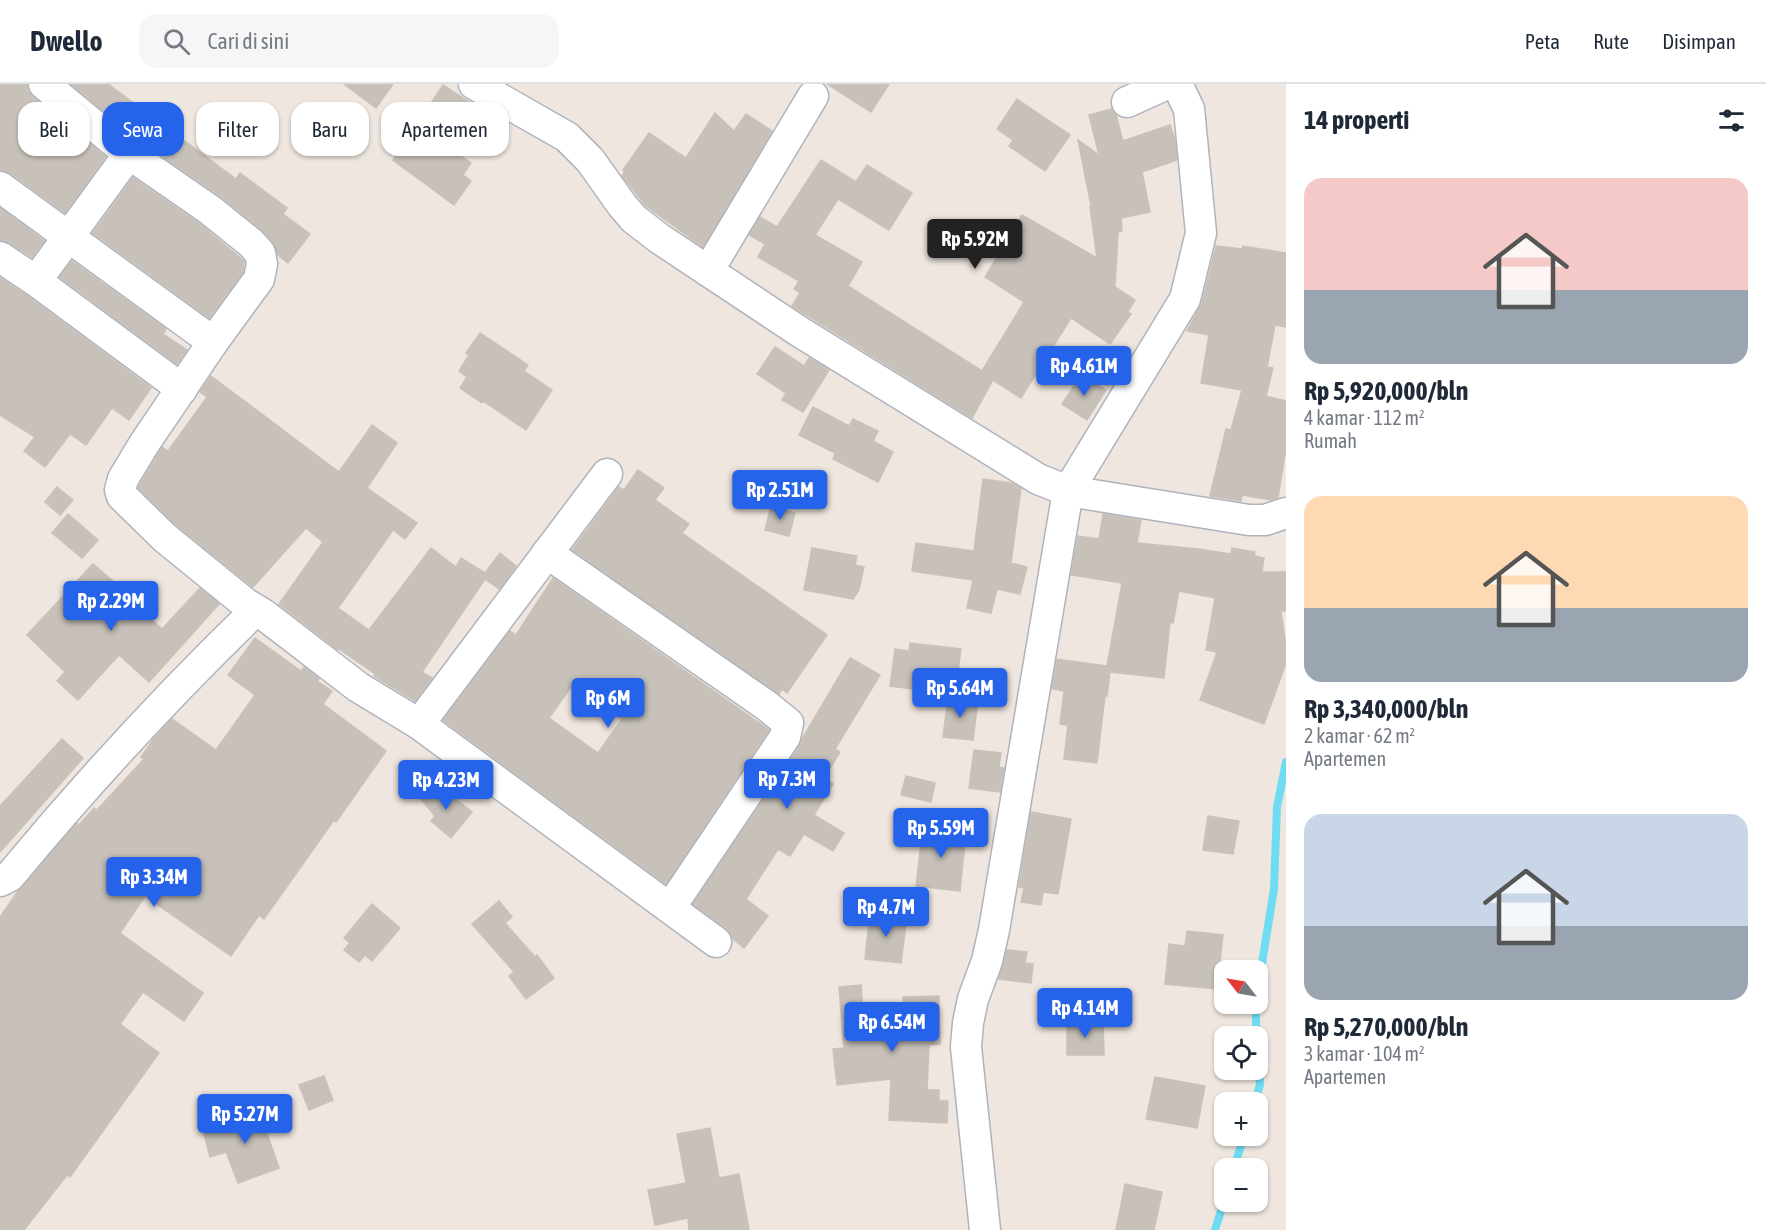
<!DOCTYPE html>
<html lang="id">
<head>
<meta charset="utf-8">
<style>
	body { margin:0; font-family:"Asap Condensed",sans-serif; background:#f6f6f7; color:#1f2937; height:100vh; display:flex; flex-direction:column; font-size:22px; white-space:nowrap }
	* { box-sizing:border-box; margin:0 }
	p { font-size:20px; color:#747a83 }
	.icon { flex:none; width:33px; height:33px; fill:none; stroke:currentColor; stroke-width:2; stroke-linecap:round; stroke-linejoin:round }
	.map { position:relative; flex:1; overflow:hidden }
	.drawer { display:flex; flex-direction:column; background:#fff; width:480px }
	.drawer>* { flex:none }
	.top-card { position:absolute; left:18px; top:18px; width:570px; height:54px; display:flex; gap:12px }
	.needle { width:39px; rotate:301deg }
	.buttons { position:absolute; left:1214px; top:876px; display:grid; gap:12px }
	.buttons a { display:grid; place-items:center; width:54px; height:54px; border-radius:12px; background:#fff; box-shadow:0 2px 4px #0004; font-size:30px }
	.price { position:absolute; translate:-50% -51px; padding:0 14px; border-radius:6px; background:#2563eb; color:#fff; font-size:20px; line-height:39px; filter:drop-shadow(0 2px 3px #0008) }
	.price::after { content:''; position:absolute; left:50%; top:36px; width:18px; height:14px; margin-left:-9px; background:inherit; clip-path:polygon(0 0,100% 0,50% 100%) }
	.price.active { background:#222; color:#fff }
	ul { padding:0; list-style:none }
	li { display:grid; align-content:center; gap:12px; height:318px; padding:0 18px }
	li span { display:grid; place-items:center; height:186px; border-radius:18px; color:#555 }
	li>.icon { margin-inline-start:auto }
	span .icon { width:108px; height:108px; fill:#fffc; stroke-width:1 }
	li b { font-size:26px }
	h2 { display:flex; justify-content:space-between; align-items:center; height:72px; padding:0 18px; font-size:26px }
	.tag { padding:0 21px; border-radius:18px; background:#fff; box-shadow:0 2px 4px #0004; font-size:21px; line-height:54px }
	.tag.active { background:#2563eb; color:#fff }
	header { display:flex; align-items:center; gap:36px; box-sizing:border-box; height:84px; padding:0 30px; background:#fff; border-bottom:2px solid #e0e1e3 }
	header strong { font-size:28px }
	nav { display:flex; gap:33px; margin-inline-start:auto; font-size:21px }
	.search { width:420px; height:54px; background:#f6f6f7; display:flex; align-items:center; gap:15px; box-sizing:border-box; padding:0 21px; border-radius:18px; color:#747a83; font-size:22px }
	main { display:flex; flex:1; min-height:0 }
	.map>svg:first-child { display:block }
	.lines { fill:none; stroke-linecap:round; stroke-linejoin:round }
	.stream { stroke:#70dcf3; stroke-width:8 }
	.building { fill:#c7c1ba; stroke:#cac2b8; stroke-width:1.5; fill-rule:evenodd }
	.minor-casing { stroke:#afb3bd; stroke-width:33 }
	.minor { stroke:#fff; stroke-width:30 }
</style>
</head>
<body>
<header>
<strong>Dwello</strong>
<div class="search"><svg class="icon" aria-label="search" viewBox="0 0 24 24"><circle cx="10" cy="10" r="6"/><path d="M15 15l6 6"/></svg>Cari di sini</div>
<nav><a>Peta</a><a>Rute</a><a>Disimpan</a></nav>
</header>
<main>
<div class="map">
<svg width="1286" height="1146" viewBox="0 0 1286 1146">
	<rect width="100%" height="100%" fill="#eee6df"/>
	<g class="lines">
		<g class="stream">
			<polyline points="1257,910 1274,805 1277,723 1286,678"/>
			<polyline points="1255,1018 1260,1001 1255,920"/>
			<polyline points="1234,1084 1244,1052"/>
			<polyline points="1215,1146 1224,1117"/>
		</g>
	</g>
	<g class="building">
		<polygon points="0,0 27,0 28,7 33,13 105,73 65,129 10,89 0,86"/>
		<polygon points="71,0 108,0 236,95 240,89 287,124 283,130 310,150 288,179 278,171 273,158 262,146 220,112 139,56"/>
		<polygon points="344,0 393,0 376,24"/>
		<polygon points="827,0 889,0 871,28"/>
		<polygon points="443,1 469,18 442,59 471,79 463,91 471,97 454,121 393,76"/>
		<polygon points="1017,15 1070,51 1045,87 1009,62 1013,56 997,45"/>
		<polygon points="235,19 255,30 245,50 224,39"/>
		<polygon points="1111,25 1116,31 1123,57 1170,41 1175,56 1177,76 1142,88 1150,128 1121,134 1122,147 1118,148 1115,203 1135,216 1128,228 1131,230 1110,260 1071,234 1021,314 993,296 972,334 792,222 800,209 794,205 799,197 758,173 765,160 749,151 760,133 777,143 821,76 856,98 867,81 912,109 889,146 838,115 815,151 862,178 848,202 982,287 1024,218 985,193 1022,131 1097,174 1090,123 1091,122 1078,56 1099,71 1089,31"/>
		<polygon points="715,29 734,47 746,30 772,47 703,163 646,122 622,92 625,87 623,86 649,49 686,74"/>
		<polygon points="133,94 200,140 244,177 243,188 209,234 93,149"/>
		<polygon points="0,124 44,157 32,173 10,159 0,156"/>
		<polygon points="1216,162 1242,165 1243,162 1286,169 1286,243 1275,241 1267,283 1273,284 1266,312 1286,317 1286,364 1278,414 1271,416 1242,411 1241,417 1210,412 1226,345 1231,346 1242,306 1201,299 1209,251 1187,247 1202,219"/>
		<polygon points="72,177 166,245 163,250 187,266 177,280 60,193"/>
		<polygon points="0,194 26,211 151,304 129,336 112,324 86,361 70,350 45,383 24,367 35,353 0,331"/>
		<polygon points="480,249 528,281 524,287 552,306 526,346 483,317 482,319 460,304 467,293 459,287 469,271 466,269"/>
		<polygon points="775,263 804,282 809,274 829,286 803,328 782,316 786,309 757,290"/>
		<polygon points="1081,291 1106,306 1087,336 1062,320"/>
		<polygon points="211,292 339,388 372,341 397,359 367,404 417,439 405,455 393,446 338,524 369,546 431,464 456,483 461,474 485,489 500,469 516,482 499,505 485,495 422,588 432,594 415,617 374,592 375,590 339,565 338,566 279,520 323,458 306,444 253,503 176,441 138,404 162,363 168,367 207,313 200,308"/>
		<polygon points="813,323 849,342 853,335 878,347 873,357 893,368 878,398 833,375 835,369 799,351"/>
		<polygon points="638,386 664,404 655,416 689,440 682,449 827,551 787,609 782,605 779,610 572,466 619,403 624,406"/>
		<polygon points="983,395 1011,399 1021,404 1011,479 1027,483 1020,510 997,505 991,529 967,524 973,496 912,487 916,459 974,467"/>
		<polygon points="57,403 73,416 60,431 45,418"/>
		<polygon points="771,422 795,429 789,452 765,446"/>
		<polygon points="68,430 98,456 82,474 52,449"/>
		<polygon points="1103,430 1141,436 1137,459 1198,465 1231,470 1232,464 1255,468 1254,472 1264,474 1262,488 1286,488 1286,527 1281,527 1286,563 1286,579 1264,640 1200,616 1217,568 1206,566 1215,514 1179,507 1173,539 1170,538 1164,594 1110,588 1107,612 1105,612 1097,679 1064,675 1068,641 1060,640 1064,607 1052,605 1057,575 1107,582 1122,499 1071,491 1078,452 1099,455"/>
		<polygon points="812,464 857,472 855,481 864,483 859,506 853,515 804,506"/>
		<polygon points="93,480 120,503 118,505 162,545 200,504 219,520 149,598 119,571 78,616 57,597 65,588 27,551"/>
		<path d="M553,494L769,646L666,800L443,636L510,547L516,551ZM573,600L622,635L598,669L549,634Z"/>
		<polygon points="255,554 301,587 304,583 319,595 317,597 332,607 323,620 386,667 336,738 334,736 264,835 259,831 231,872 145,812 120,849 203,909 184,937 143,908 120,940 159,969 70,1093 67,1091 24,1146 0,1146 0,833 18,807 77,739 79,741 94,724 97,726 144,675 141,673 155,653 172,635 216,666 255,611 228,591"/>
		<polygon points="910,559 961,565 955,610 890,602 895,565 909,567"/>
		<polygon points="850,574 880,591 835,665 840,668 824,694 833,700 814,731 844,749 833,767 804,750 790,772 778,765 746,815 768,832 744,864 733,855 731,851 726,844 693,820 799,663 803,653"/>
		<polygon points="948,613 978,617 973,656 943,653"/>
		<polygon points="62,655 83,674 0,768 0,722"/>
		<polygon points="974,666 1001,669 999,683 1004,684 1000,708 969,704"/>
		<polygon points="906,692 935,699 931,718 901,711"/>
		<polygon points="438,701 472,728 451,754 431,737 435,732 421,715"/>
		<polygon points="1031,728 1071,735 1058,810 1043,808 1041,821 1021,818 1024,804 1019,803"/>
		<polygon points="1208,732 1239,737 1233,770 1203,766"/>
		<polygon points="923,743 966,748 960,807 916,802"/>
		<polygon points="499,817 512,833 505,839 535,873 537,871 554,894 526,915 509,892 514,888 472,840"/>
		<polygon points="372,820 400,844 372,877 365,871 359,878 344,866 350,859 344,854"/>
		<polygon points="870,828 907,833 901,879 865,875"/>
		<polygon points="1187,847 1223,851 1217,905 1165,900 1169,860 1185,862"/>
		<polygon points="1007,866 1027,868 1025,879 1033,880 1031,899 999,895"/>
		<polygon points="861,901 863,928 904,928 903,913 939,912 940,960 929,961 927,1006 939,1006 939,1017 948,1017 947,1039 889,1036 891,995 837,1001 833,965 844,964 839,903"/>
		<polygon points="1103,938 1104,971 1067,971 1067,939"/>
		<polygon points="324,992 333,1016 309,1026 299,1001"/>
		<polygon points="1155,993 1205,1002 1197,1044 1146,1035"/>
		<polygon points="264,1024 270,1048 267,1049 279,1084 238,1099 226,1068 210,1073 204,1050 233,1042 230,1033"/>
		<polygon points="710,1044 719,1094 739,1090 749,1146 689,1146 688,1134 655,1141 648,1106 686,1099 677,1050"/>
		<polygon points="1125,1100 1162,1108 1154,1146 1116,1146"/>
	</g>
	<g class="lines">
		<defs>
			<g id="minor">
				<polyline points="44,0 129,70 210,126 251,159 260,169 262,180 259,195 213,258 144,360 123,395 120,406 122,412 165,454 245,519 263,530 358,603 419,640 716,858"/>
				<polyline points="474,0 567,53 590,76 622,121 634,135 660,155 800,248 1038,395 1068,407 1249,436 1265,436 1286,429"/>
				<polyline points="1127,18 1167,0"/>
				<polyline points="0,103 213,258"/>
				<polyline points="0,173 36,197 182,305"/>
				<polyline points="708,187 813,12"/>
				<polyline points="36,197 129,70"/>
				<polyline points="547,469 767,622 788,639 785,653 670,824"/>
				<polyline points="419,640 607,390"/>
				<path d="M0,797L10,792C87,699 169,610 256,526"/>
				<polyline points="985,1146 966,963 968,939 973,915 987,877 994,846 1068,407 1185,215 1201,149 1189,25 1177,0"/>
			</g>
		</defs>
		<use href="#minor" class="minor-casing"/>
		<use href="#minor" class="minor"/>
	</g>
</svg>
<div class="buttons">
<a><svg class="needle" viewBox="-14 -14 28 28"><path d="M0-13l5 13h-10z" fill="#e53935"/><path d="M0 13l5-13h-10z" fill="#747a83"/></svg></a>
<a><svg class="icon" aria-label="locate" viewBox="0 0 24 24"><circle cx="12" cy="12" r="6"/><path d="M12 2v4M12 18v4M2 12h4M18 12h4"/></svg></a>
<a>+</a>
<a>−</a>
</div>
<b class="price active" style="left:975px;top:186px">Rp 5.92M</b>
<b class="price" style="left:1084px;top:313px">Rp 4.61M</b>
<b class="price" style="left:780px;top:437px">Rp 2.51M</b>
<b class="price" style="left:111px;top:548px">Rp 2.29M</b>
<b class="price" style="left:960px;top:635px">Rp 5.64M</b>
<b class="price" style="left:608px;top:645px">Rp 6M</b>
<b class="price" style="left:787px;top:726px">Rp 7.3M</b>
<b class="price" style="left:446px;top:727px">Rp 4.23M</b>
<b class="price" style="left:941px;top:775px">Rp 5.59M</b>
<b class="price" style="left:154px;top:824px">Rp 3.34M</b>
<b class="price" style="left:886px;top:854px">Rp 4.7M</b>
<b class="price" style="left:1085px;top:955px">Rp 4.14M</b>
<b class="price" style="left:892px;top:969px">Rp 6.54M</b>
<b class="price" style="left:245px;top:1061px">Rp 5.27M</b>
<div class="top-card">
<a class="tag">Beli</a>
<a class="tag active">Sewa</a>
<a class="tag">Filter</a>
<a class="tag">Baru</a>
<a class="tag">Apartemen</a>
</div>
</div>
<section class="drawer">
<h2>14 properti<svg class="icon" aria-label="filters" viewBox="0 0 24 24"><path d="M4 7h16M4 17h16"/><circle cx="9" cy="7" r="2"/><circle cx="15" cy="17" r="2"/></svg></h2>
<ul>
<li><span style="background:linear-gradient(#f6c9c9 60%,#9aa5b1 0)"><svg class="icon" aria-label="home" viewBox="0 0 24 24"><path d="M3 11l9-7 9 7M6 9v11h12V9"/></svg></span><div><b>Rp 5,920,000/bln</b><p>4 kamar · 112 m²</p><p>Rumah</p></div></li>
<li><span style="background:linear-gradient(#ffd9b3 60%,#9aa5b1 0)"><svg class="icon" aria-label="home" viewBox="0 0 24 24"><path d="M3 11l9-7 9 7M6 9v11h12V9"/></svg></span><div><b>Rp 3,340,000/bln</b><p>2 kamar · 62 m²</p><p>Apartemen</p></div></li>
<li><span style="background:linear-gradient(#c9d6e8 60%,#9aa5b1 0)"><svg class="icon" aria-label="home" viewBox="0 0 24 24"><path d="M3 11l9-7 9 7M6 9v11h12V9"/></svg></span><div><b>Rp 5,270,000/bln</b><p>3 kamar · 104 m²</p><p>Apartemen</p></div></li>
</ul>
</section>
</main>
</body>
</html>
